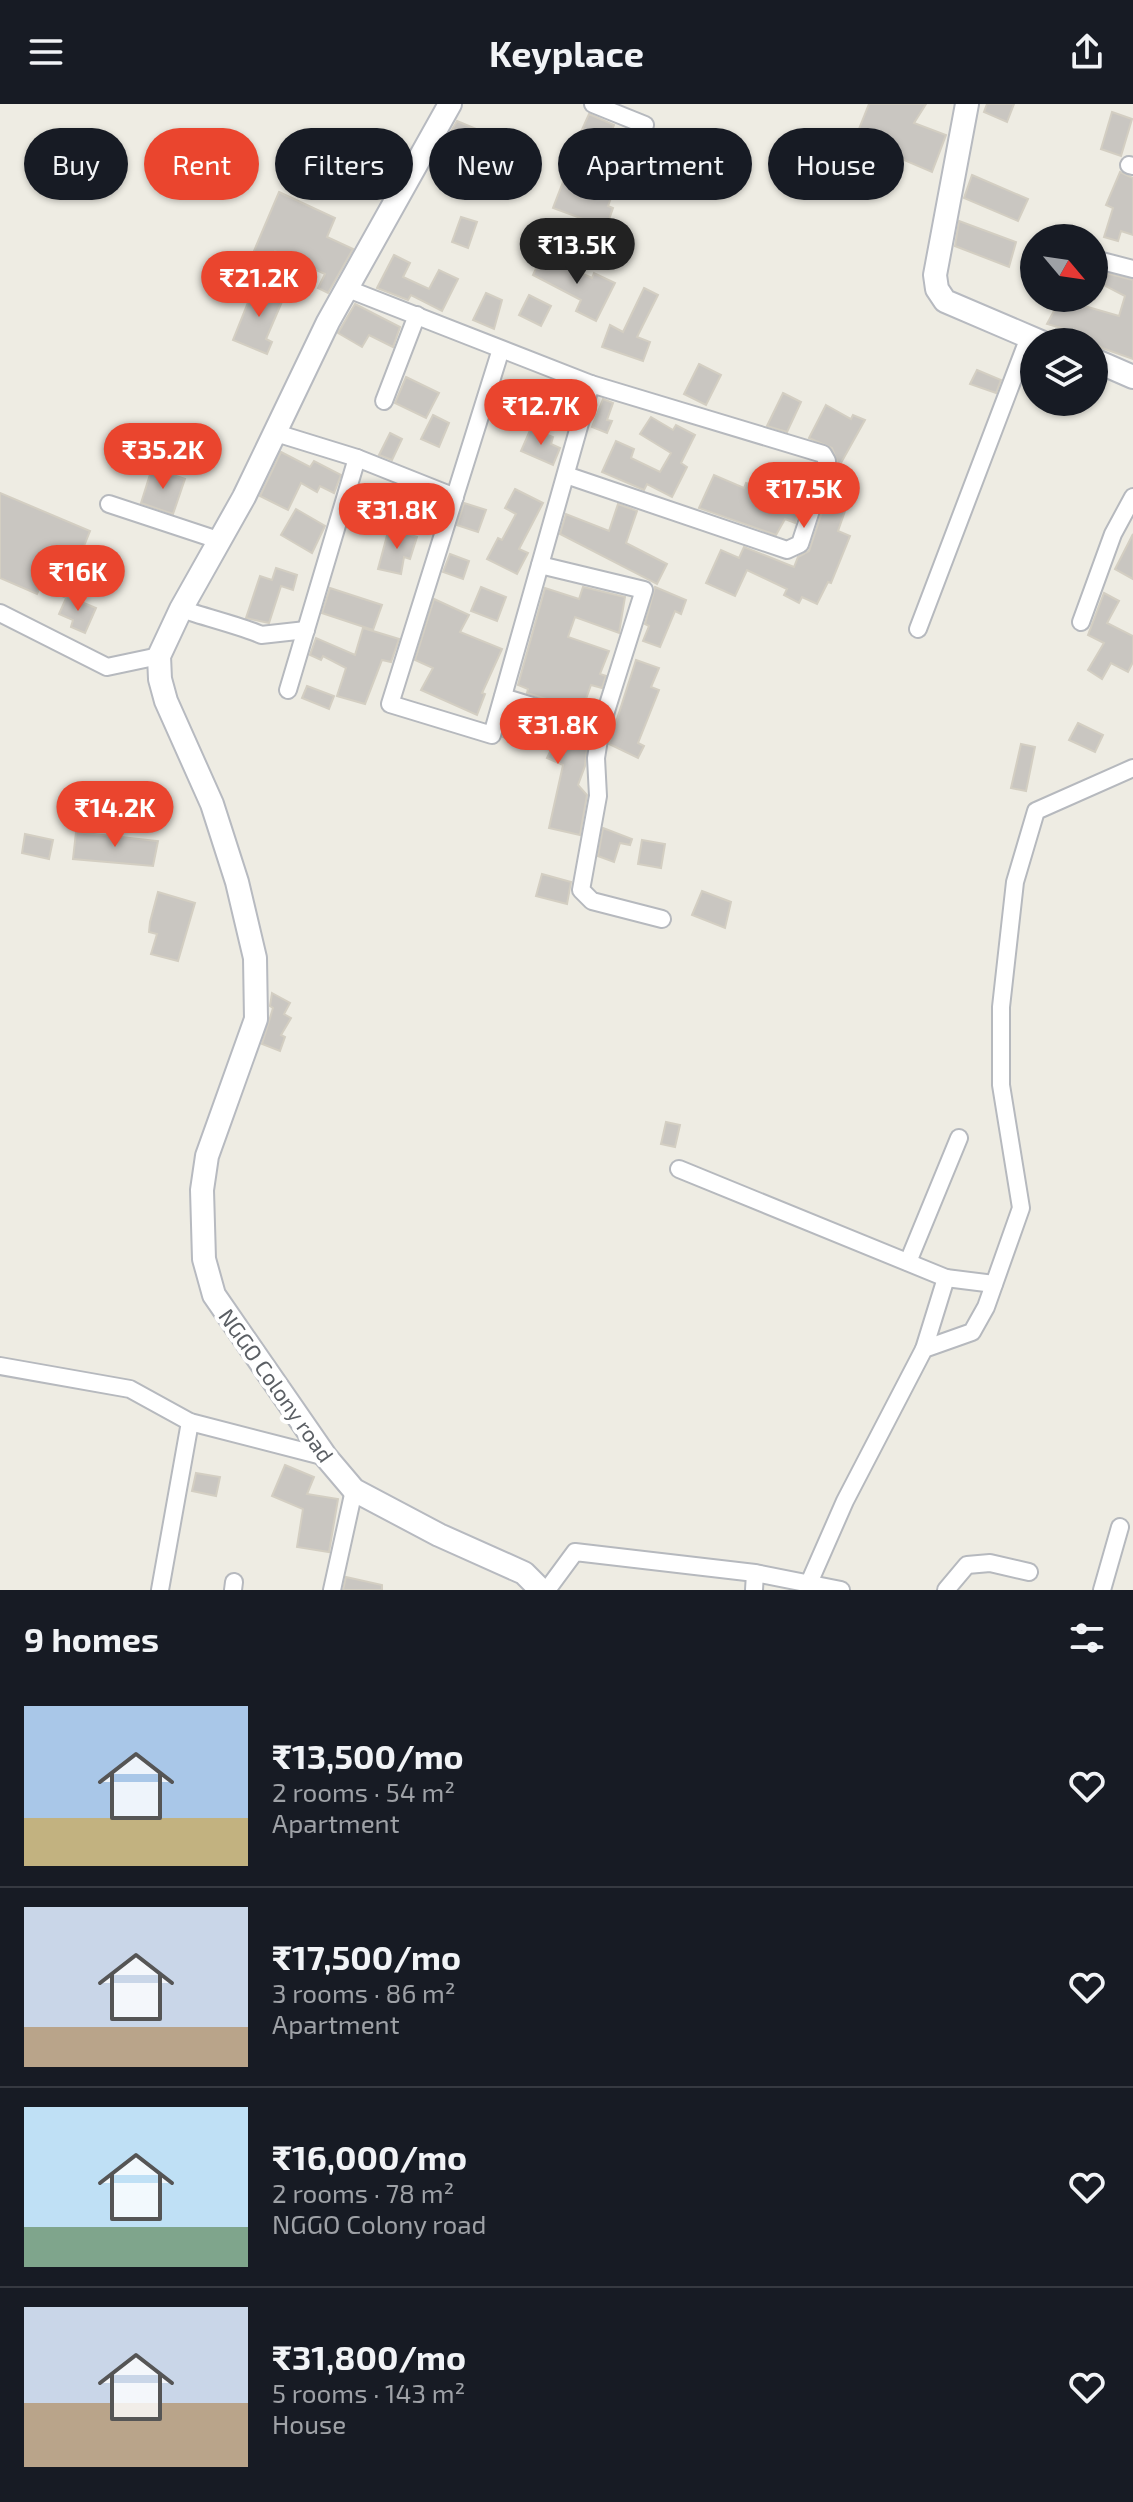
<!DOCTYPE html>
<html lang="en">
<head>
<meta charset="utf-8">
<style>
	body { margin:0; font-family:"Exo 2",sans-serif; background:#20242c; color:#f1f3f6; height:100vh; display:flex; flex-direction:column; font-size:30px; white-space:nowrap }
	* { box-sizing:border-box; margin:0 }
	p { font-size:26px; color:#9ea1a6 }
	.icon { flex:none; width:44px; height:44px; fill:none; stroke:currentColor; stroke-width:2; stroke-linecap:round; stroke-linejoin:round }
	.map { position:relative; height:1486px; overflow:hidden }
	.panel { display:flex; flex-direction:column; background:#171b24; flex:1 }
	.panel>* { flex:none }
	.top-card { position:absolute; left:24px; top:24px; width:1086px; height:72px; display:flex; gap:16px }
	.needle { width:52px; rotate:119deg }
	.controls { position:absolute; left:1020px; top:120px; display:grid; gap:16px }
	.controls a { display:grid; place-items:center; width:88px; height:88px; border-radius:50%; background:#171b24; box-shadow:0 2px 6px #0004; font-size:40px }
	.price { position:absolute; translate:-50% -68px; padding:0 18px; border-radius:28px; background:#ea452e; color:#fff; font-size:26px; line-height:52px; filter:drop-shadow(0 2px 4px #0008) }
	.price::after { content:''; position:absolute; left:50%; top:48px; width:24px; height:18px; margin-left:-12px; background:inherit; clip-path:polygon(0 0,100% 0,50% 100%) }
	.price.active { background:#222; color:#fff }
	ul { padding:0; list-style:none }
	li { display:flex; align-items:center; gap:24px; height:200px; padding:0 24px }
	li+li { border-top:2px solid #363941 }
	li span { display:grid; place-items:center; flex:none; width:224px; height:160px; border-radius:0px; color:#555 }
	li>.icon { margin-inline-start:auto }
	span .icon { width:96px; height:96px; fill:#fffc; stroke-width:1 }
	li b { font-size:34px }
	h2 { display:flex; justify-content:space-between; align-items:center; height:96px; padding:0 24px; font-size:34px }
	.chip { padding:0 28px; border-radius:36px; background:#171b24; box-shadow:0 2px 6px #0004; font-size:28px; line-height:72px }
	.chip.active { background:#ea452e; color:#fff }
	header { display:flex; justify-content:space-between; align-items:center; height:104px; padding:0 24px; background:#171b24; font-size:36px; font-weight:700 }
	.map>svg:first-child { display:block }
	.building { fill:#c9c6c1; stroke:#d3cec2; stroke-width:2 }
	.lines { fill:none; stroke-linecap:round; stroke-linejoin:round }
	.street-casing { stroke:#b6b9be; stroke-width:20 }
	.secondary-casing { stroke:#b7bac0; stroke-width:26 }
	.street { stroke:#fff; stroke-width:16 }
	.secondary { stroke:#fff; stroke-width:22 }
	.labels { text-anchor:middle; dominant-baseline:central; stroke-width:8; stroke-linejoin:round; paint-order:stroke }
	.street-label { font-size:22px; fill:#5b5f64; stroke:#fff }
</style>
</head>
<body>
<header><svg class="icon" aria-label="menu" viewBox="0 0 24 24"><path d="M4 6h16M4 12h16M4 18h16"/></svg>Keyplace<svg class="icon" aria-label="share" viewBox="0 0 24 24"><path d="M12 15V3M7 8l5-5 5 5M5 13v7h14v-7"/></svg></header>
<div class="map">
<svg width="1133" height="1486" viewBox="0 0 1133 1486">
	<rect width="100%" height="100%" fill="#eeece3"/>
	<g class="building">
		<polygon points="869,0 926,0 914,19 946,31 932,68 855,35"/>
		<polygon points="987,0 1014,0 1007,18 984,8"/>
		<polygon points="1112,8 1132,15 1121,52 1101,45"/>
		<polygon points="589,10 614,21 598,58 571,50"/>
		<polygon points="457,17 481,27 471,46 446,36"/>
		<polygon points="632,28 643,32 637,49 641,50 636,69 620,64"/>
		<polygon points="568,65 615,83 608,102 613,104 605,127 593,122 594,119 553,104"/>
		<polygon points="1120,68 1133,74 1133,131 1121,127 1118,137 1104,133 1113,104 1106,101"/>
		<polygon points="972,71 1028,95 1018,117 964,94"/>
		<polygon points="279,88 335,114 327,133 353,145 328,189 318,184 325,170 275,147 267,162 251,154"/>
		<polygon points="461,113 477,118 468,144 452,138"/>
		<polygon points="959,117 1016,138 1009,163 955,142"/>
		<polygon points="394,151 410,159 403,173 429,185 439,166 458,175 442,207 411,191 408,196 377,184"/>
		<polygon points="542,151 592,174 594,169 615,179 596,217 576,207 581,196 533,171"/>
		<polygon points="1094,166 1133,176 1133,255 1102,244 1087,236 1089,232 1047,220 1061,194 1075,194 1074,199 1119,212 1125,192 1102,180 1094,196"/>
		<polygon points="255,181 284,193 266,235 272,238 267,250 233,236"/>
		<polygon points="644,184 658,191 637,233 650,238 643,257 602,243 610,221 623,228"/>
		<polygon points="486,189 502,196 494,225 473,216"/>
		<polygon points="529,191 551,202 541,222 519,211"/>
		<polygon points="355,200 400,223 393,243 369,231 362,243 338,229"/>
		<polygon points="699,260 721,271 706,301 684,290"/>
		<polygon points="977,266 1001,276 996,289 970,280"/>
		<polygon points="406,273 439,289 426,314 395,299"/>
		<polygon points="783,289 801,298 787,328 767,322"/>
		<polygon points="603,295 613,299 607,316 612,317 607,329 592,323"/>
		<polygon points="826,301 851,315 853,311 865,316 837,366 846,370 841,379 853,384 838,427 850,432 831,479 828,478 817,500 802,493 799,499 784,491 787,485 747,466 735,492 706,479 721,446 739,454 744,443 794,463 798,453 809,447 838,360 832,344 809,334"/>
		<polygon points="433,311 449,319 439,343 421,335"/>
		<polygon points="651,313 673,326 676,321 695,331 681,359 687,363 672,393 647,380 644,386 602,368 616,337 634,345 631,354 660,368 671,349 640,330"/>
		<polygon points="531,324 553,333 551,340 560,344 553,361 521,347"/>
		<polygon points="390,329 402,335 392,356 379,351"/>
		<polygon points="281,348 310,363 314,357 341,371 334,389 320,382 317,388 301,379 288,406 260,392"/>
		<polygon points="152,364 185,375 173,410 141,399"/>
		<polygon points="780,368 792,374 782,393 799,406 795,419 785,415 776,431 699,404 714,371 744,384 746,379 771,387"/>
		<polygon points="515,385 543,399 519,445 528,449 517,470 487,455 498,434 502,436 516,410 505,404"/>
		<polygon points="0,389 90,427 82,447 96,454 88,469 76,463 64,493 40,483 37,490 0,474"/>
		<polygon points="464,399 486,406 478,428 457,421"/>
		<polygon points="618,400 637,407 626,439 667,460 657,480 560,430 566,410 609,427"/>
		<polygon points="296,405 325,422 312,449 281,431"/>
		<polygon points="389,424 417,433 410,455 404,453 401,470 378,465"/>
		<polygon points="1133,430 1133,475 1115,465"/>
		<polygon points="450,450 469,457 463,475 443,468"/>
		<polygon points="276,464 297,471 293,486 281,482 269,519 246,514 260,472 272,476"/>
		<polygon points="481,483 506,493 497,517 471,507"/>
		<polygon points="583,483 625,493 619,529 575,513 568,533 609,547 600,570 606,572 602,584 591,581 582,606 527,589 528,585 518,581 545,484 579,495"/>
		<polygon points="655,483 686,496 681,510 675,507 660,543 643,537 649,522 645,520"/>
		<polygon points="330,484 382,501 373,526 322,509"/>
		<polygon points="1104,489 1119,497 1107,519 1133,532 1133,558 1128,568 1111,559 1102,575 1088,566 1104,539 1088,531"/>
		<polygon points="67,492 96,504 85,529 71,523 73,516 59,510"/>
		<polygon points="434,495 469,511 460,528 502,545 482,589 485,590 477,611 421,586 433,564 415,556"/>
		<polygon points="363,524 399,535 391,558 382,556 365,600 337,592 346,564 323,552 321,556 310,551 316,534 355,551"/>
		<polygon points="636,556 659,564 651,583 659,586 638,639 644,642 638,654 609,640"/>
		<polygon points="307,582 334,592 329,605 302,594"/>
		<polygon points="510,609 575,626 588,634 585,662 578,681 587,691 580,731 549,724 563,661 547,654 551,646 503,633"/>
		<polygon points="1078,619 1103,631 1095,648 1069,636"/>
		<polygon points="1021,640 1035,643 1026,687 1011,684"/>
		<polygon points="603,724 632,735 630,741 620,739 614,758 598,752"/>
		<polygon points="76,728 158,737 153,762 73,755"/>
		<polygon points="25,730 53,736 49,755 22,749"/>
		<polygon points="642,736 665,740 661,764 638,760"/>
		<polygon points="542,770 571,778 567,800 536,792"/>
		<polygon points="702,787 731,798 725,824 692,811"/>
		<polygon points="158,788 195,799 178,857 151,850 157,830 149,828 150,818"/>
		<polygon points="272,889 290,899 284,910 291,914 281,931 285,933 280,947 262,940 273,904 270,902"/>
		<polygon points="666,1018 680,1021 675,1043 661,1040"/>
		<polygon points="285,1361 314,1373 307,1390 338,1395 329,1448 297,1443 303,1405 272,1392"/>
		<polygon points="196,1369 220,1373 216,1392 192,1387"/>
		<polygon points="346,1473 382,1481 382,1486 343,1486"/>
	</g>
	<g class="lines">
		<defs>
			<g id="street">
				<polyline points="593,0 645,21"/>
				<polyline points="1129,61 1133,62"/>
				<polyline points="1094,155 1133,165"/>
				<path d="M348,185C429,216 510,248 591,280L492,631L390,600L501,245"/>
				<polyline points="384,297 417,211"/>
				<polyline points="276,329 357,354 288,586"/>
				<polyline points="357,354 455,393"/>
				<polyline points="566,371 787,446 800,440 827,357 823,350 591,280"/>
				<polyline points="109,400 221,437"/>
				<polyline points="540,461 644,486 601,623 596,654 598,692 581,786 592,797 662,815"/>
				<path d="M181,505C198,511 251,525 261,531L306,526"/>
				<polyline points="0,509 107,563 159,552"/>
				<polyline points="1081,518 1113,430 1133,393"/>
				<polyline points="918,525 1029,233"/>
				<polyline points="503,593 601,623"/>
				<polyline points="679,1065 946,1174 924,1245"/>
				<polyline points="908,1158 959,1034"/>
				<polyline points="946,1174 994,1180"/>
				<polyline points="0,1262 130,1285 190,1318 326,1353"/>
				<polyline points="809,1479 845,1397 924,1245 972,1228 986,1203 1021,1104 1001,981 1001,903 1015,778 1036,707 1133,664"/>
				<polyline points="160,1486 190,1318"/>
				<polyline points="233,1486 234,1478"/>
				<polyline points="332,1486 354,1386"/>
				<polyline points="547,1486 575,1448 755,1469 841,1486"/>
				<polyline points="754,1486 755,1469"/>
				<polyline points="946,1486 967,1461 990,1459 1029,1468"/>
				<polyline points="1102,1486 1120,1423"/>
			</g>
			<g id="secondary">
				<polyline points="450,0 328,218 244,393 181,505 159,552 160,575 166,597 212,700 237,778 255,854 256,915 207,1052 202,1086 204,1155 214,1191 326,1353 354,1386 439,1431 524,1469 541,1486"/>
				<polyline points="967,0 935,171 937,185 945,197 1041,238"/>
				<polyline points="1094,256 1133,273"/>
			</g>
		</defs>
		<use href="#street" class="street-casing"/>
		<use href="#secondary" class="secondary-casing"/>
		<use href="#street" class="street"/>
		<use href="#secondary" class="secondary"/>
	</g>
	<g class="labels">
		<g class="street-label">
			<text transform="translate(277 1281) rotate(55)">NGGO Colony road</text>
		</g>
	</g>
</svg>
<div class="controls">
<a><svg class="needle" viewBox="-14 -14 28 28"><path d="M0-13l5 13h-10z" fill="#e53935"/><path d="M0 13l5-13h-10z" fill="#9ea1a6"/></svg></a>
<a><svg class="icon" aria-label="layers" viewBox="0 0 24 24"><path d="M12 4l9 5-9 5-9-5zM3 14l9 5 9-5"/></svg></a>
</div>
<b class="price active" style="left:577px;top:182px">₹13.5K</b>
<b class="price" style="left:259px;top:215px">₹21.2K</b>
<b class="price" style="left:541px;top:343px">₹12.7K</b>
<b class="price" style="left:163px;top:387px">₹35.2K</b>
<b class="price" style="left:804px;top:426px">₹17.5K</b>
<b class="price" style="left:397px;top:447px">₹31.8K</b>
<b class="price" style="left:78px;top:509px">₹16K</b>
<b class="price" style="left:558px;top:662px">₹31.8K</b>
<b class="price" style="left:115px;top:745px">₹14.2K</b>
<div class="top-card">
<a class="chip">Buy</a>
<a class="chip active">Rent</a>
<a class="chip">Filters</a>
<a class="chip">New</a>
<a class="chip">Apartment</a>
<a class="chip">House</a>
</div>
</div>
<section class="panel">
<h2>9 homes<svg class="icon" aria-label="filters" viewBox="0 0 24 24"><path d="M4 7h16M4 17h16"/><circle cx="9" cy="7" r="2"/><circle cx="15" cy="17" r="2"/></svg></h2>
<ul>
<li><span style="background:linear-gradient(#a9c7e8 70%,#c2b280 0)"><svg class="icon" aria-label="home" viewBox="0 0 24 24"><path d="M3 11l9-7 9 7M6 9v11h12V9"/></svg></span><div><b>₹13,500/mo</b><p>2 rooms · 54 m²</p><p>Apartment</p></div><svg class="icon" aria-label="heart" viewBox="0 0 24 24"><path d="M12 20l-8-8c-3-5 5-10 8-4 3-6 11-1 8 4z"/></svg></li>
<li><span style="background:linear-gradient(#c9d6e8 75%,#b9a48a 0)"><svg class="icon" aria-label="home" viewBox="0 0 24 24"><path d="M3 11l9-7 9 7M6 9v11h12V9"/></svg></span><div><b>₹17,500/mo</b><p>3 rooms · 86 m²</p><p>Apartment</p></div><svg class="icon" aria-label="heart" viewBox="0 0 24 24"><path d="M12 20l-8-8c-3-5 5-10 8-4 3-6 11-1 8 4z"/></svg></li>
<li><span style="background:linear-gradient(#bfe0f5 75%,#7fa58c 0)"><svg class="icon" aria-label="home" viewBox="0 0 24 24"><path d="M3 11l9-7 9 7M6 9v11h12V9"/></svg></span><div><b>₹16,000/mo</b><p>2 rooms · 78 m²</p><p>NGGO Colony road</p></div><svg class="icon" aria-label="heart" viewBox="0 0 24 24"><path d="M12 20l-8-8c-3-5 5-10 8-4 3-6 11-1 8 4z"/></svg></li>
<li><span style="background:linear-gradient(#c9d6e8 60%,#b9a48a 0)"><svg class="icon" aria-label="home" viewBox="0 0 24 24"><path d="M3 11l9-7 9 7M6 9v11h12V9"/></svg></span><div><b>₹31,800/mo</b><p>5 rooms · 143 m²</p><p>House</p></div><svg class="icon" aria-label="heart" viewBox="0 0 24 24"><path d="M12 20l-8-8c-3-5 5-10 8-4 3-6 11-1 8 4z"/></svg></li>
</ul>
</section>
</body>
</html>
